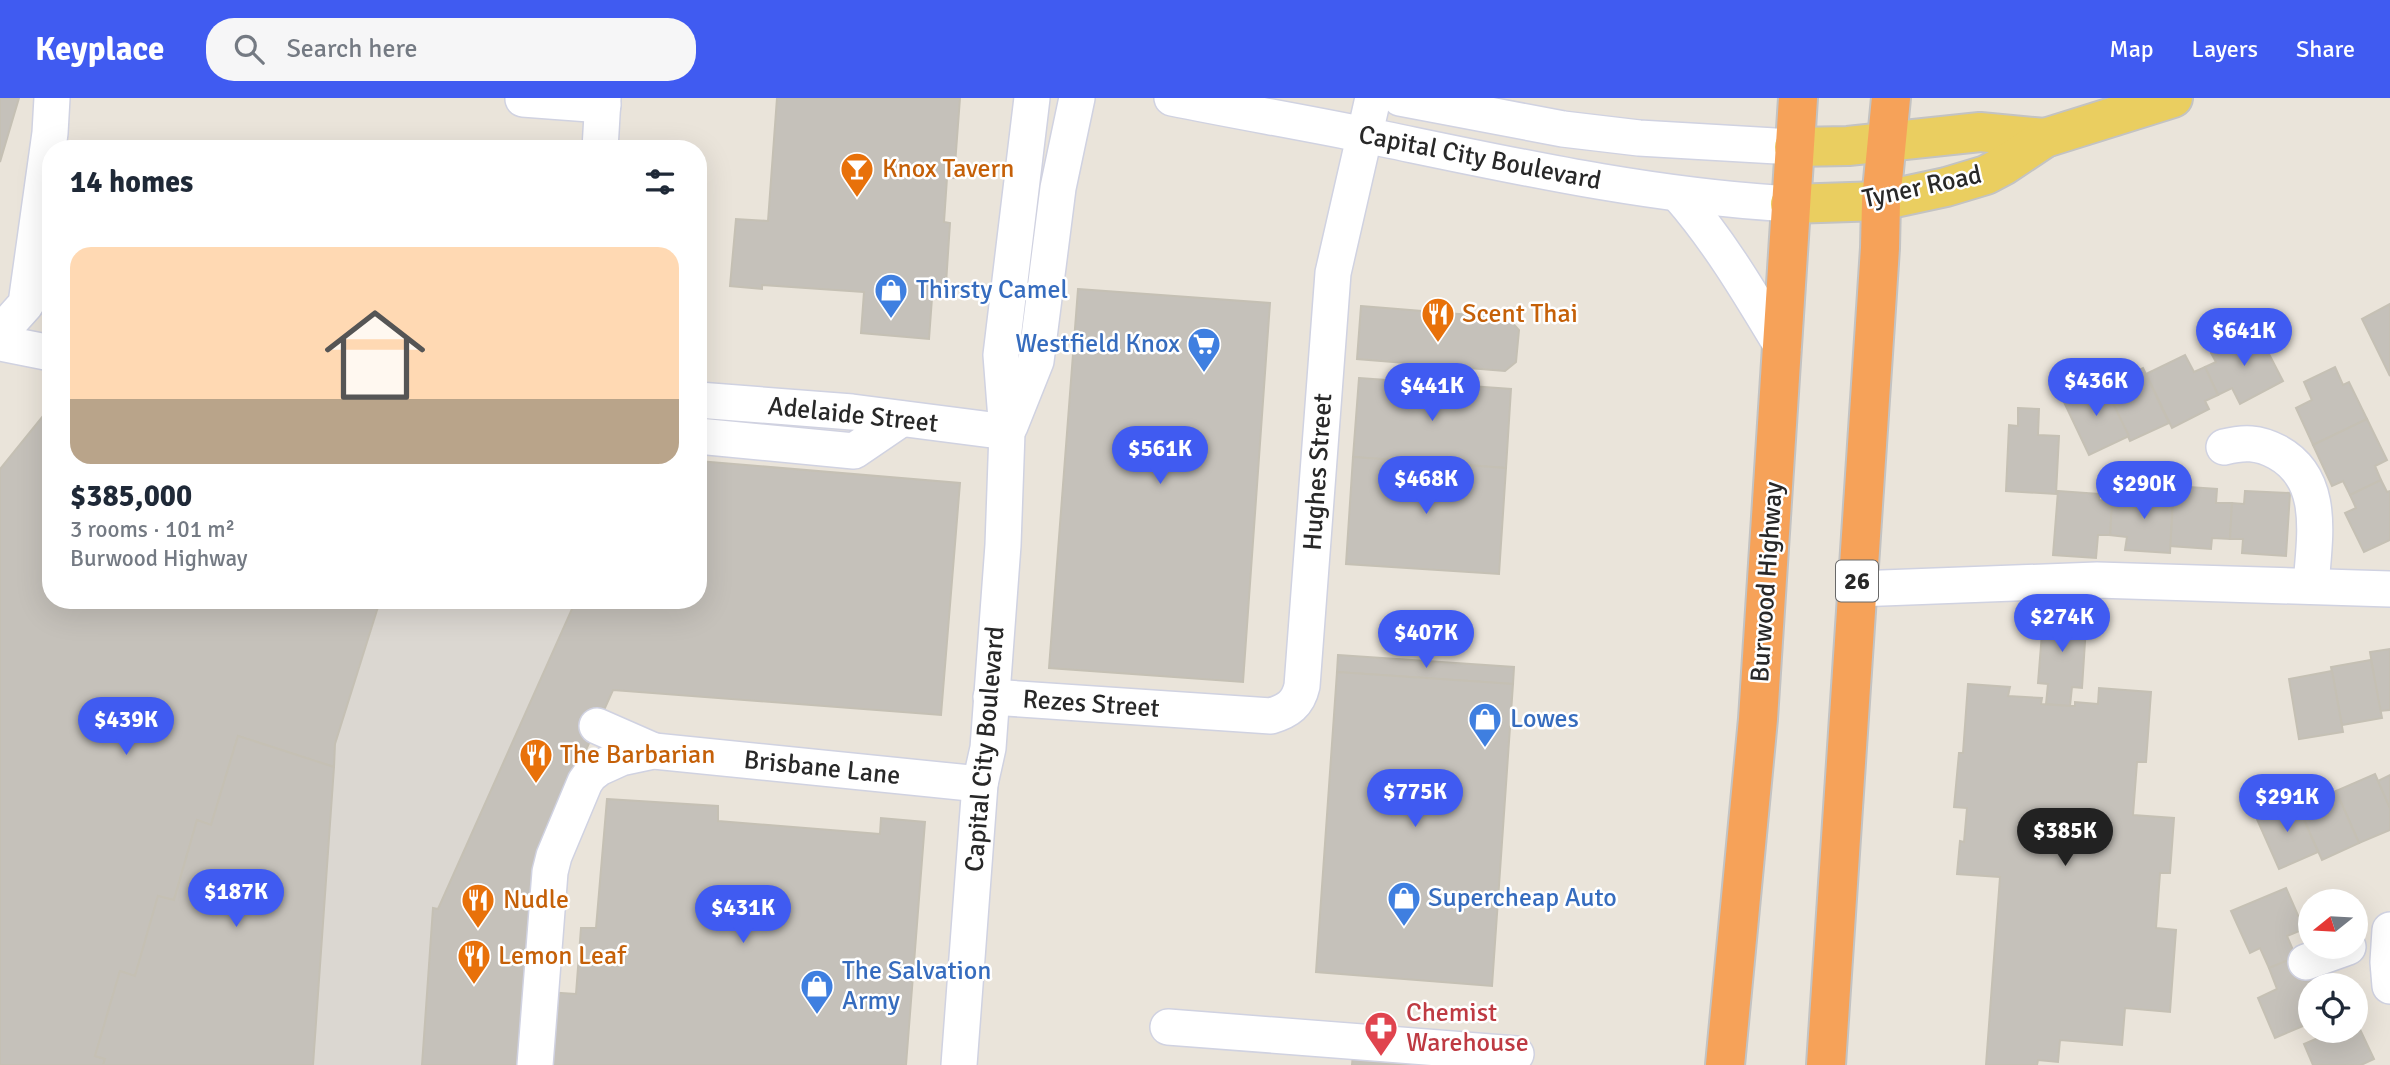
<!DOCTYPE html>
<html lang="en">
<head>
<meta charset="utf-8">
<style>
	body { margin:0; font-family:Signika,sans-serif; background:#f6f6f7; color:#1f2937; height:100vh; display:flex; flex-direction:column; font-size:26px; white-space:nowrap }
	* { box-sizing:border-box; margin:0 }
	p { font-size:23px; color:#747a83 }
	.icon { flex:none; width:38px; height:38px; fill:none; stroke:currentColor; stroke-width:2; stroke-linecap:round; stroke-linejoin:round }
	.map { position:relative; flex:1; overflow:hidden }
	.panel { position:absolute; left:42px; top:42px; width:665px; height:469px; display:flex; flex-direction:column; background:#fff; border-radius:28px; box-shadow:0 7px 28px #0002 }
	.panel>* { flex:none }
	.needle { width:46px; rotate:252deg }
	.buttons { position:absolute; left:2298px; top:791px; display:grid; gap:14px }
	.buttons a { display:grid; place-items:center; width:70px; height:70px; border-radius:50%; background:#fff; box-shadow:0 7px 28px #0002; font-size:35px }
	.price { position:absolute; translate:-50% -60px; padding:0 16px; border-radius:24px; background:#405bf1; color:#fff; font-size:23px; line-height:46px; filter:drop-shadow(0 2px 4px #0008) }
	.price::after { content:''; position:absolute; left:50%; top:42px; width:21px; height:16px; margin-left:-10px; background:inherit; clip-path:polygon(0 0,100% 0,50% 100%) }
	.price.current { background:#222; color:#fff }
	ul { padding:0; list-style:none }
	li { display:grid; align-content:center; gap:14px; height:371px; padding:0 28px }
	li+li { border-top:2px solid #e0e1e3 }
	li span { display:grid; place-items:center; height:217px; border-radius:21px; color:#555 }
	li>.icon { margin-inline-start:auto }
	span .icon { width:126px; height:126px; fill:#fffc; stroke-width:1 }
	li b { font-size:30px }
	h2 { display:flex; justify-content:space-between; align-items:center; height:84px; padding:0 28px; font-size:30px }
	header { display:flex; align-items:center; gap:42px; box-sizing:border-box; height:98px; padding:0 35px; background:#405bf1; color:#fff }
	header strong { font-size:33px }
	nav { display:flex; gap:38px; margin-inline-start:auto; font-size:24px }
	.search { width:490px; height:63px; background:#f6f6f7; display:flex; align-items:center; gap:18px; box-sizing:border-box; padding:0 24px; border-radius:28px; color:#747a83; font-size:26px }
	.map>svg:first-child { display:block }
	.plaza { fill:#dbd7d1 }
	.building { fill:#c5c1ba; stroke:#c5c0b4; stroke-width:2 }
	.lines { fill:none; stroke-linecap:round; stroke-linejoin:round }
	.minor-casing { stroke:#d0d2e1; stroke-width:38 }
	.major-casing { stroke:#c3c3c3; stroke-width:42 }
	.highway-casing { stroke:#c3c3c3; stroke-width:42 }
	.minor { stroke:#fff; stroke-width:35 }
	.major { stroke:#eace60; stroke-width:38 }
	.highway { stroke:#f6a259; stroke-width:38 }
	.labels { text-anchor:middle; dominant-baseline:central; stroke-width:5; stroke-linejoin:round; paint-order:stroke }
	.shield { fill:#fff; stroke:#686868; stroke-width:2 }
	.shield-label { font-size:24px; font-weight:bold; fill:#282828 }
	.street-label { font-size:26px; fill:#282828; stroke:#fff }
	.food-label { font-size:26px; fill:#c56008; stroke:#fff; text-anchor:start }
	.shop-label { font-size:26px; fill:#366cbe; stroke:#fff; text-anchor:start }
	.health-label { font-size:26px; fill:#be3a42; stroke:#fff; text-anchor:start }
</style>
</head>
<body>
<header>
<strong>Keyplace</strong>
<div class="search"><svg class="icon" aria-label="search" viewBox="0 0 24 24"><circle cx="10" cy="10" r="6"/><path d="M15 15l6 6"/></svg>Search here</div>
<nav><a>Map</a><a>Layers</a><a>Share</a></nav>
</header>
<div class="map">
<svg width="2390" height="967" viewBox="0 0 2390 967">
	<rect width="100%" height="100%" fill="#eae4da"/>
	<polygon class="plaza" points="381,502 576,502 438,811 434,810 422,967 313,967 335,646"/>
	<g class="building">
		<polygon points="0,0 19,0 0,64"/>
		<polygon points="777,0 960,0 954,80 947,80 944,124 950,125 945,201 932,200 929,241 861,235 864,194 762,187 762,191 730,188 736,121 768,123"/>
		<polygon points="1078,191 1270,205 1243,584 1049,570"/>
		<polygon points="2390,206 2390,278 2362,221"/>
		<polygon points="1361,208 1508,220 1519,232 1516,264 1505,273 1357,261"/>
		<polygon points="2256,231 2283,283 2240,306 2232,290 2218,297 2205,269 2216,264 2211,255"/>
		<polygon points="2185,257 2194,274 2205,269 2218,297 2205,303 2209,311 2172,330 2146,276"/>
		<polygon points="2335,269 2343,287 2349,284 2367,321 2313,347 2296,310 2312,302 2304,284"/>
		<polygon points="2143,270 2169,325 2130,343 2105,288"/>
		<polygon points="1359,280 1511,291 1506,370 1353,359"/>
		<polygon points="2102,283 2129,338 2089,357 2063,302"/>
		<polygon points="2018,310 2039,311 2038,337 2059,338 2056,396 2006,393 2009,327 2018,328"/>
		<polygon points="51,317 51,502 349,502 378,509 335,646 334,669 238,638 211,727 197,722 174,802 158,798 135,878 120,873 95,958 105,961 103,967 0,967 0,371 43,318"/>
		<polygon points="2367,321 2387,362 2375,368 2381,382 2350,397 2343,383 2332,388 2313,347"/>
		<polygon points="1353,359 1506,370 1499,476 1346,466"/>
		<polygon points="698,363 960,385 941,617 613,592 536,763 521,967 422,967 433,810 438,811 576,502 698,502"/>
		<polygon points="2381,382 2387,394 2390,393 2390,442 2364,454 2345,415 2356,410 2350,397"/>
		<polygon points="2174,388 2217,391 2216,405 2232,405 2230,441 2212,440 2211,451 2170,448"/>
		<polygon points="2131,392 2173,395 2170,455 2125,452 2127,439 2110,437 2112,403 2130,404"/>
		<polygon points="2058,393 2099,396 2099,402 2112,403 2110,437 2098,437 2096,460 2053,457"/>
		<polygon points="2245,393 2290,395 2286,458 2242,455 2243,441 2230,441 2232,405 2244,406"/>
		<polygon points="349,502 381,502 378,509"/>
		<polygon points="2044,510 2087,513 2082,590 2072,589 2070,608 2046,606 2048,586 2038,585"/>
		<polygon points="2390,551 2390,612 2380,613 2370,554"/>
		<polygon points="1338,557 1514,569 1513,586 1337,574"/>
		<polygon points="2371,562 2382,620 2342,627 2331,569"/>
		<polygon points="2332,573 2343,634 2299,641 2289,581"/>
		<polygon points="1337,574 1513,586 1492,888 1316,874"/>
		<polygon points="1968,586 2010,589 2008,598 2042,600 2041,606 2070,608 2075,608 2075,604 2098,606 2099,590 2151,594 2146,664 2137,664 2133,717 2174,720 2170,775 2160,775 2156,830 2176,832 2170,914 2125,910 2122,947 2060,942 2058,964 2038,962 2037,967 1986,967 2000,779 1957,776 1960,743 1964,744 1967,710 1954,709 1959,655 1963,655"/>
		<polygon points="238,638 334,669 313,967 103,967 105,961 95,958 120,873 135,878 158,798 174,802 197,722 211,727"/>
		<polygon points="2375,676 2390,710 2390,732 2359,745 2336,693"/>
		<polygon points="2390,677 2390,710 2378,683"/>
		<polygon points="2336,693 2359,745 2322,762 2298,709"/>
		<polygon points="607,701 718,708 718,723 880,736 881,720 925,724 906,967 541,967 547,894 576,896 581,830 596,830"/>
		<polygon points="2295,701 2318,754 2279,771 2256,719"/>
		<polygon points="2286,790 2304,831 2287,838 2296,859 2269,870 2260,850 2250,855 2231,813"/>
		<polygon points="2296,859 2314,877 2319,887 2310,887 2310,925 2275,940 2258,900 2277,891 2269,870"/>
		<polygon points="2356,923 2374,961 2361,967 2313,967 2304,946 2334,933 2356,933"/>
		<polygon points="1353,956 1465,967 1352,967"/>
	</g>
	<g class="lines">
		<defs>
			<g id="minor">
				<path d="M1172,0C1236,13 1301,24 1365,37C1506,66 1646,98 1790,106"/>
				<polyline points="1400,0 1563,31 1639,40 1794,49"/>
				<polyline points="523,1 603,7"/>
				<polyline points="600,51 603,0"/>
				<path d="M1679,97C1720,144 1751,197 1783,250"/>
				<polyline points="0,235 26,206 50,35 52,0"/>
				<polyline points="0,245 51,255"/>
				<polyline points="698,302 852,314 1007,334"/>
				<polyline points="1010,328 1036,263 1058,90 1077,0"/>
				<polyline points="698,338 854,353 901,321"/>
				<path d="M2224,349C2244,344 2258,344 2277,354C2327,381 2314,441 2311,488"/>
				<polyline points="1856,491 2097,482 2390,491"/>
				<path d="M991,599L1271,618C1288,613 1298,606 1302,588L1333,175L1373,0"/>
				<polyline points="597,628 654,653"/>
				<polyline points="2390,832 2388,864 2390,888"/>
				<polyline points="2306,864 2348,849"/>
				<polyline points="1168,929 1516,956"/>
				<polyline points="535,967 550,774 554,758 585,684 590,677 599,670 621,660 654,653 980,686"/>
				<polyline points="959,967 980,686 988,650 1003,447 1007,334 1001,257 1032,0"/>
			</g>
			<g id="major">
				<polyline points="1794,49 1848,48 1980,34 2045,40"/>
				<polyline points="1790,106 1881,103 1946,89 1986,77 2003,68 2045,40 2173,0"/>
			</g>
			<g id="highway">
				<polyline points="1725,967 1758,621 1798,0"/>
				<polyline points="1826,967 1880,150 1881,103 1891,0"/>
			</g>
		</defs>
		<use href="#minor" class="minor-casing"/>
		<use href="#major" class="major-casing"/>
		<use href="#highway" class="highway-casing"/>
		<use href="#minor" class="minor"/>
		<use href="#major" class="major"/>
		<use href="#highway" class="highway"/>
	</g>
	<defs>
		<symbol id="bar-pin" viewBox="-11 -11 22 30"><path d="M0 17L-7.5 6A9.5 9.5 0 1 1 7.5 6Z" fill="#e8710a" stroke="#fff"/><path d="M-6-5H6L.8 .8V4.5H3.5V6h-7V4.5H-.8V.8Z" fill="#fff"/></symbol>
		<symbol id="shop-pin" viewBox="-11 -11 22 30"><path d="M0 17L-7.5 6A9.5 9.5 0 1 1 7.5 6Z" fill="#3f7fe0" stroke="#fff"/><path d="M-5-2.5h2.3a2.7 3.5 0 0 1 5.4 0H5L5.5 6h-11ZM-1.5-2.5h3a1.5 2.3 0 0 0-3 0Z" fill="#fff"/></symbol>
		<symbol id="restaurant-pin" viewBox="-11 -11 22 30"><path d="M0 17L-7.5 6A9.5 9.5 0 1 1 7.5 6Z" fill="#e8710a" stroke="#fff"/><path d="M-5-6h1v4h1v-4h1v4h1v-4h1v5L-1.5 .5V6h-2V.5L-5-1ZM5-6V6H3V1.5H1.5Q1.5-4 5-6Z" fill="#fff"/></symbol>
		<symbol id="supermarket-pin" viewBox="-11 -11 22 30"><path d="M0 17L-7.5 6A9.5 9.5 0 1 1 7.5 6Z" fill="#3f7fe0" stroke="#fff"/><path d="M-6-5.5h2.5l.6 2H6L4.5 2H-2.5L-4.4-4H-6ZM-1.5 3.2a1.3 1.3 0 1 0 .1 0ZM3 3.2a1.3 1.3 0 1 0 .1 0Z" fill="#fff"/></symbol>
		<symbol id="pharmacy-pin" viewBox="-11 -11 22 30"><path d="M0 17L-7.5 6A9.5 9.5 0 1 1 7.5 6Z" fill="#e0444e" stroke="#fff"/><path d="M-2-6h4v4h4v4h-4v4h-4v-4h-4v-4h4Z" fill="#fff"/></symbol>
	</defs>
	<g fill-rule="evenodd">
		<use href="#bar-pin" x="838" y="52" width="38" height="52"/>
		<use href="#shop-pin" x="872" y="173" width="38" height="52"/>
		<use href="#restaurant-pin" x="1419" y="197" width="38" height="52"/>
		<use href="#supermarket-pin" x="1185" y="227" width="38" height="52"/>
		<use href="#shop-pin" x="1466" y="602" width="38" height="52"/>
		<use href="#restaurant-pin" x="517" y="638" width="38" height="52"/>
		<use href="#shop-pin" x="1385" y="781" width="38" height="52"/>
		<use href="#restaurant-pin" x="459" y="783" width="38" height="52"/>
		<use href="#restaurant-pin" x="455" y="839" width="38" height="52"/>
		<use href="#shop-pin" x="798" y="869" width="38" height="52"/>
		<use href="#pharmacy-pin" x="1362" y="911" width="38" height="52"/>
	</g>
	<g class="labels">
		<rect class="shield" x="1836" y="462.5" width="42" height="41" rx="5"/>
		<g class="shield-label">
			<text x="1857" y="483">26</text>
		</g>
		<g class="street-label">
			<text transform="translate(1480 60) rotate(11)">Capital City Boulevard</text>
			<text transform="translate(1922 89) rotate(-12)">Tyner Road</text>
			<text transform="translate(853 317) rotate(6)">Adelaide Street</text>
			<text transform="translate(1318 374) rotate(-86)">Hughes Street</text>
			<text transform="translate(1767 484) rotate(-86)">Burwood Highway</text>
			<text transform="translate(1091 606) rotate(4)">Rezes Street</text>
			<text transform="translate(985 651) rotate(-85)">Capital City Boulevard</text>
			<text transform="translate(822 670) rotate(6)">Brisbane Lane</text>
		</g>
		<g class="food-label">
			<text x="882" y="71">Knox Tavern</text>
			<text x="1462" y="216">Scent Thai</text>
			<text x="560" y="657">The Barbarian</text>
			<text x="503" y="802">Nudle</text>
			<text x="498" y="858">Lemon Leaf</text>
		</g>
		<g class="shop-label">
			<text x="916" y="192">Thirsty Camel</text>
			<text x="1180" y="246" text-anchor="end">Westfield Knox</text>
			<text x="1510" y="621">Lowes</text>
			<text x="1428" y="800">Supercheap Auto</text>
			<text x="842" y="873">The Salvation<tspan x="842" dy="30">Army</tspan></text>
		</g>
		<g class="health-label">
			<text x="1406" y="915">Chemist<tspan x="1406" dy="30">Warehouse</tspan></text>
		</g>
	</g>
</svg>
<div class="buttons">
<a><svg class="needle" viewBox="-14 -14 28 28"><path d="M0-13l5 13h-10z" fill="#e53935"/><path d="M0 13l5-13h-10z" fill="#747a83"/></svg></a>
<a><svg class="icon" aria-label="locate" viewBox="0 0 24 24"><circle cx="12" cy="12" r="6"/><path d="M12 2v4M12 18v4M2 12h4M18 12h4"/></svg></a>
</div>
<b class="price" style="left:2244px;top:270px">$641K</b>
<b class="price" style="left:2096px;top:320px">$436K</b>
<b class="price" style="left:1432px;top:325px">$441K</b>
<b class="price" style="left:1160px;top:388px">$561K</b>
<b class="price" style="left:1426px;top:418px">$468K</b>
<b class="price" style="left:2144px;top:423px">$290K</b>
<b class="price" style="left:2062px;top:556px">$274K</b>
<b class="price" style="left:1426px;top:572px">$407K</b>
<b class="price" style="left:126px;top:659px">$439K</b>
<b class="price" style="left:1415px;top:731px">$775K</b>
<b class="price" style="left:2287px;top:736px">$291K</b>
<b class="price current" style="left:2065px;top:770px">$385K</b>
<b class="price" style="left:236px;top:831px">$187K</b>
<b class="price" style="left:743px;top:847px">$431K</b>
<section class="panel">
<h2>14 homes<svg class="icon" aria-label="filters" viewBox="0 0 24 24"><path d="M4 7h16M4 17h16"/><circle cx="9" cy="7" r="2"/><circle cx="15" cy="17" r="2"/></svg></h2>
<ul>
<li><span style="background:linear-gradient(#ffd9b3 70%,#b9a48a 0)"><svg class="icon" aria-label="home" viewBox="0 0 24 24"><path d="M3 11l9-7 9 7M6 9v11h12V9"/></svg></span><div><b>$385,000</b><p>3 rooms · 101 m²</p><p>Burwood Highway</p></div></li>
</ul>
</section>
</div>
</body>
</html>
